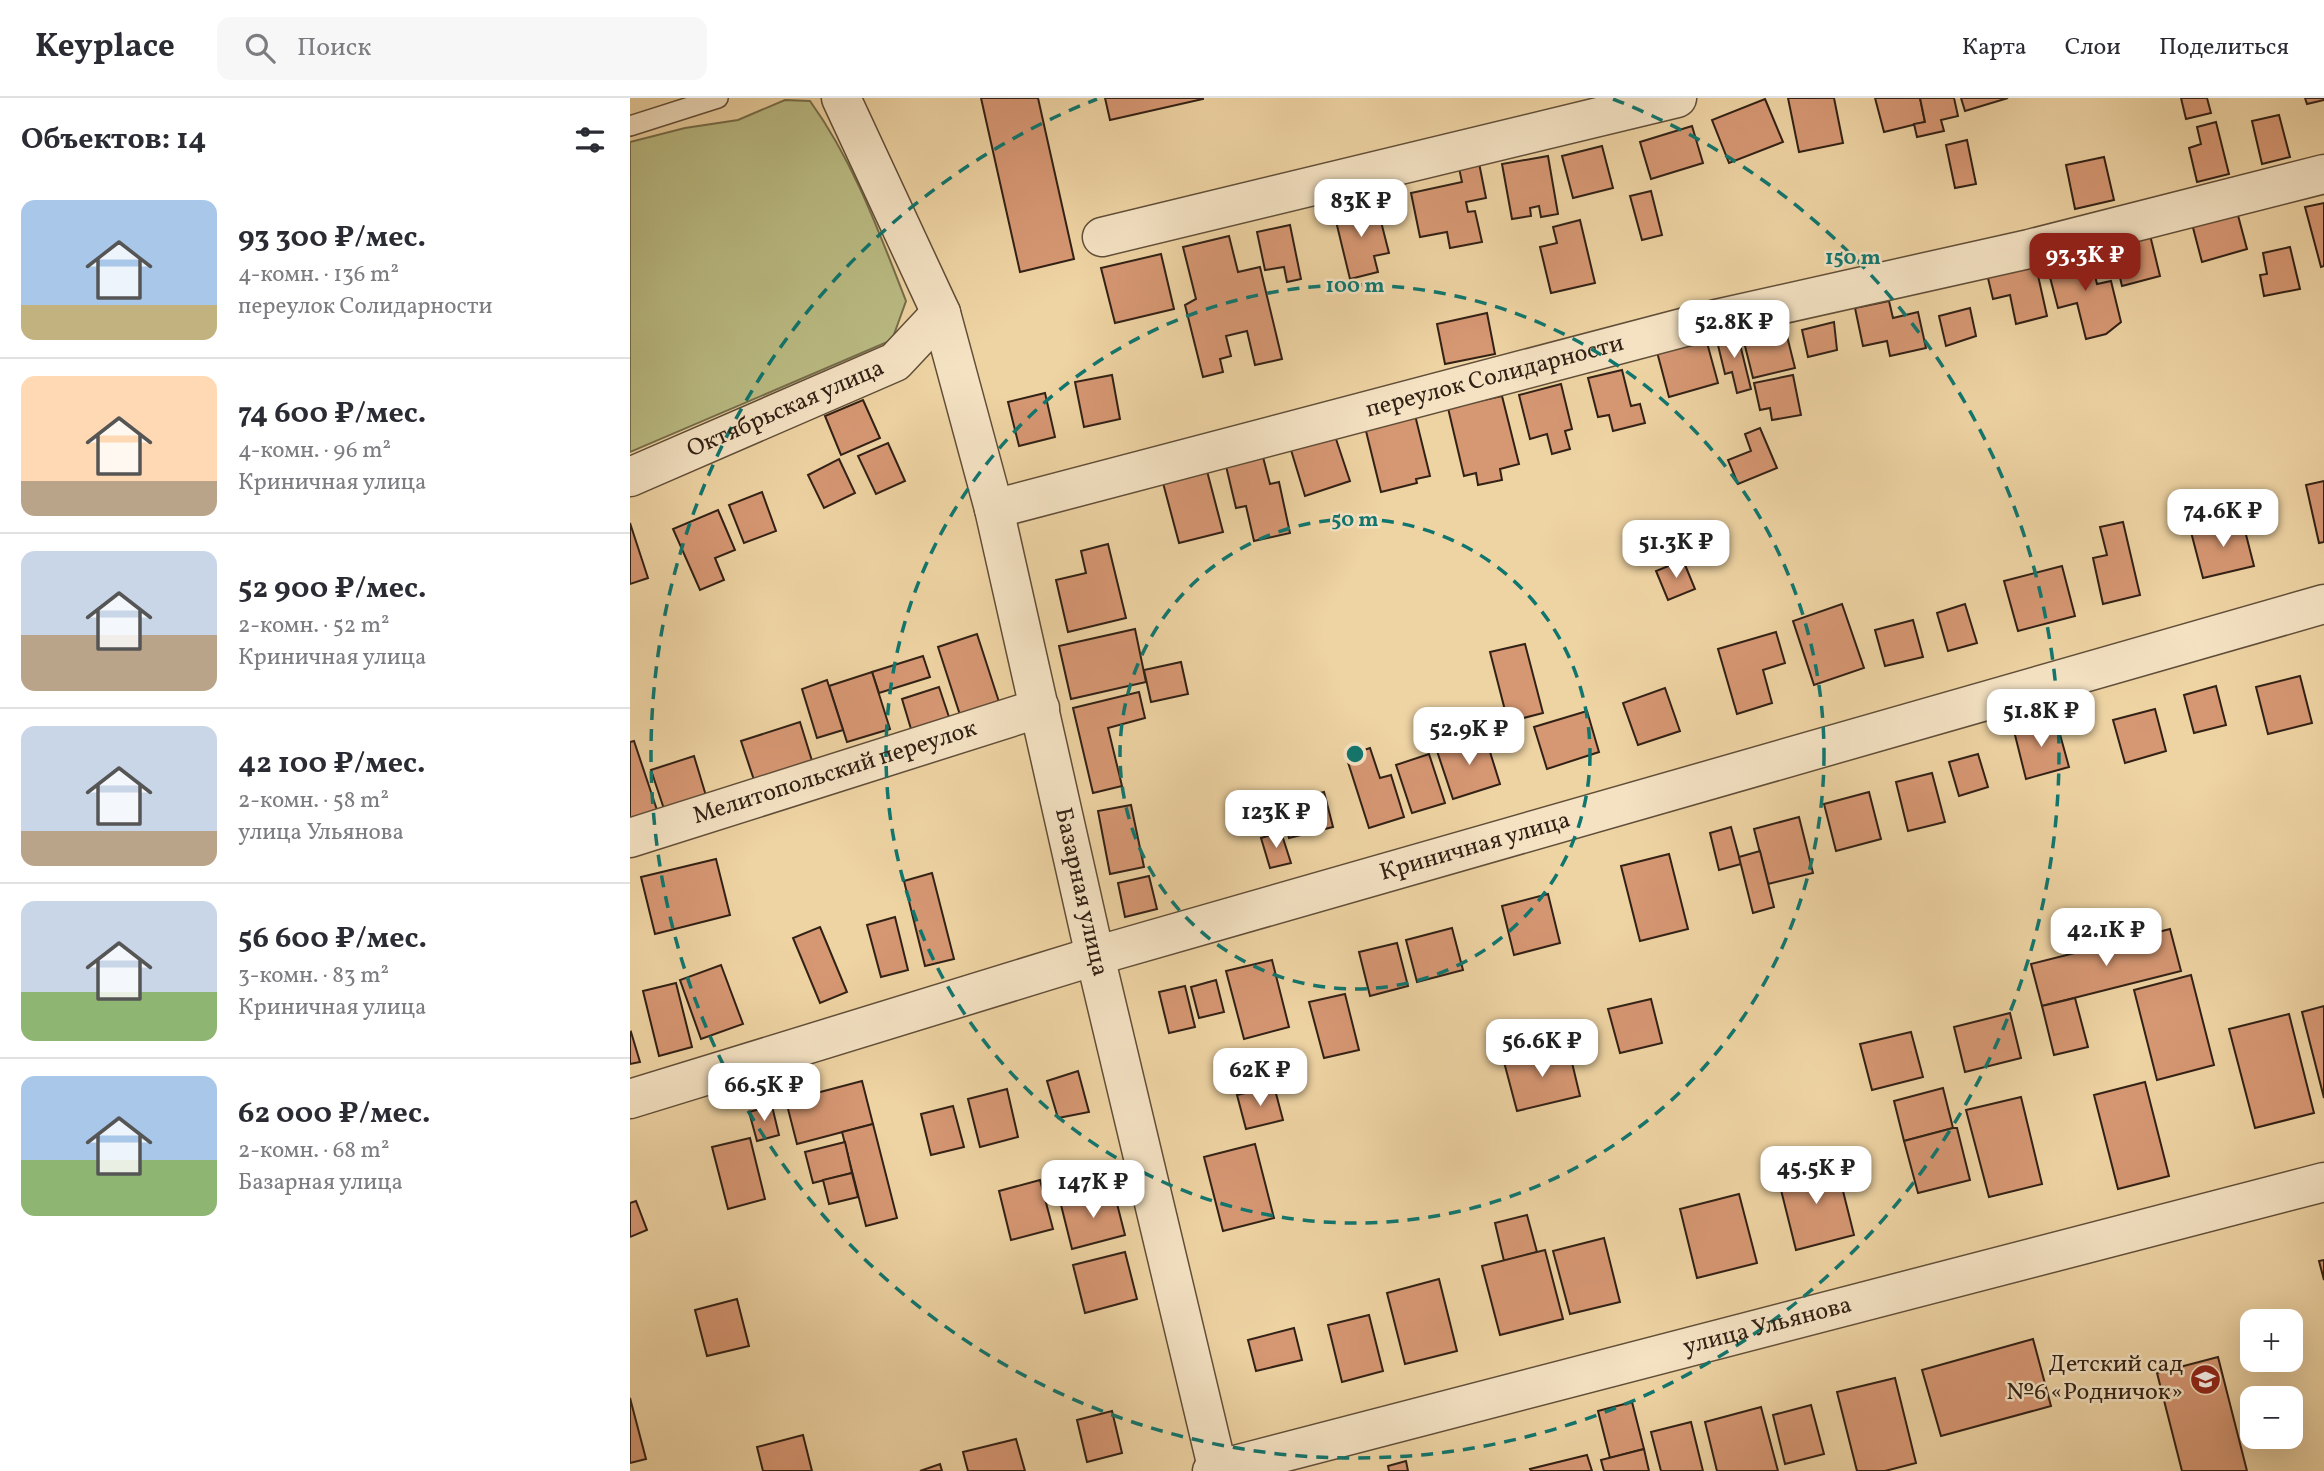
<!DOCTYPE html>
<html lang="ru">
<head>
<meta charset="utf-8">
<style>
	body { margin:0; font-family:Vollkorn,serif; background:#f7f7f7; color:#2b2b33; height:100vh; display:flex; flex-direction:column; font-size:26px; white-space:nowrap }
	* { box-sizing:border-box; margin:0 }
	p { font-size:23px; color:#7c7c81 }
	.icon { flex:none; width:38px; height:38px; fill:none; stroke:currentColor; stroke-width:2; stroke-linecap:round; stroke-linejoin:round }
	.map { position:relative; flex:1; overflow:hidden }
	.drawer { display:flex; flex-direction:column; background:#fff; width:630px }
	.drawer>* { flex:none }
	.controls { position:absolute; left:1610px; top:1211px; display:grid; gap:14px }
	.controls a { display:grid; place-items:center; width:63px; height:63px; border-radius:14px; background:#fff; box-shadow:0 7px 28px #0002; font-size:35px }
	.price { position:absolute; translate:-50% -60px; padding:0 16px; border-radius:14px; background:#fff; color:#222; font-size:23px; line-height:46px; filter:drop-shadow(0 2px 4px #0008) }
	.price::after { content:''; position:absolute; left:50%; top:42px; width:21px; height:16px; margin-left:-10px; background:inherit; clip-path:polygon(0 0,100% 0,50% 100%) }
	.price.active { background:#8f2418; color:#fff }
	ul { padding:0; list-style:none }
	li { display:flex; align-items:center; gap:21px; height:175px; padding:0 21px }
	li+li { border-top:2px solid #e1e1e2 }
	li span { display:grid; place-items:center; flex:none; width:196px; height:140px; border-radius:14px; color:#555 }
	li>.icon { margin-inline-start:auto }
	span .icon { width:84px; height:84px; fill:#fffc; stroke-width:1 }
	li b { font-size:30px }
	h2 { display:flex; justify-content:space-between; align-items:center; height:84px; padding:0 21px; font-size:30px }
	header { display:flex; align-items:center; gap:42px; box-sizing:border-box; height:98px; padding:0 35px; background:#fff; border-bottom:2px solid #e1e1e2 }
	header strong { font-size:33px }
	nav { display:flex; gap:38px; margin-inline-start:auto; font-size:24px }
	.search { width:490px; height:63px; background:#f7f7f7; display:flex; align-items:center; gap:18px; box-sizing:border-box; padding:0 24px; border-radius:14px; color:#7c7c81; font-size:26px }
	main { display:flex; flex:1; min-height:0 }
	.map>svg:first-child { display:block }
	.green { fill:#bbbc84; stroke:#766e4c; stroke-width:2 }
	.building { fill:#d69773; stroke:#322115; stroke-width:2 }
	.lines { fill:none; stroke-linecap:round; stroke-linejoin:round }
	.service-casing { stroke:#614e38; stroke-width:22 }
	.minor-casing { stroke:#614e38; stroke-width:41 }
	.service { stroke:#f4e2c3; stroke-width:19 }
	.minor { stroke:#f4e2c3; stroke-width:38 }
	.ring { fill:none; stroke:#0f766e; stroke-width:3.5; stroke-dasharray:12 9 }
	.labels { text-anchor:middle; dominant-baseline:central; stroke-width:5; stroke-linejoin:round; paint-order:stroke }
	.street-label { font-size:24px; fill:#322115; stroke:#f4e2c3 }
	.poi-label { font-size:24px; fill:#322115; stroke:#f4e2c3; text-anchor:end }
	.centre { fill:#0f766e; stroke:#f4e2c3; stroke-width:3.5 }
	.ring-label { font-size:21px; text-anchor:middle; font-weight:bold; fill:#0f766e; stroke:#f4e2c3; stroke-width:5; stroke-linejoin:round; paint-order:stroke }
</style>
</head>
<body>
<header>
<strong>Keyplace</strong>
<div class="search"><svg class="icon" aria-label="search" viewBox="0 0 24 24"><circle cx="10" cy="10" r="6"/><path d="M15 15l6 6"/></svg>Поиск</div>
<nav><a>Карта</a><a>Слои</a><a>Поделиться</a></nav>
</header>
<main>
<section class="drawer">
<h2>Объектов: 14<svg class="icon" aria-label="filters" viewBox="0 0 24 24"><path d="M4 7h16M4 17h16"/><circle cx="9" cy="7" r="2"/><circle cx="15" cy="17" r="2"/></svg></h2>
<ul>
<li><span style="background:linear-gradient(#a9c7e8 75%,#c2b280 0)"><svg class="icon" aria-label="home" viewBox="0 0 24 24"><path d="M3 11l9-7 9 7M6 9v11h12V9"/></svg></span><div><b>93 300 ₽/мес.</b><p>4-комн. · 136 m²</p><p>переулок Солидарности</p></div></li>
<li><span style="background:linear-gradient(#ffd9b3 75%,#b9a48a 0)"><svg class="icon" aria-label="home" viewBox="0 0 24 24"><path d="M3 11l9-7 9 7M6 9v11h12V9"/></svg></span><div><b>74 600 ₽/мес.</b><p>4-комн. · 96 m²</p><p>Криничная улица</p></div></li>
<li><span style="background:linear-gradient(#c9d6e8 60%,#b9a48a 0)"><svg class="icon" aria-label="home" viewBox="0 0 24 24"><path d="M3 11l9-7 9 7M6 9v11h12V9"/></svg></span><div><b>52 900 ₽/мес.</b><p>2-комн. · 52 m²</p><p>Криничная улица</p></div></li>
<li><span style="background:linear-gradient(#c9d6e8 75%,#b9a48a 0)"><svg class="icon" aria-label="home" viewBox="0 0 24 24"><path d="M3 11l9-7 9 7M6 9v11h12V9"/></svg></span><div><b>42 100 ₽/мес.</b><p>2-комн. · 58 m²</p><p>улица Ульянова</p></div></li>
<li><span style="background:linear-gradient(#c9d6e8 65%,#8fb573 0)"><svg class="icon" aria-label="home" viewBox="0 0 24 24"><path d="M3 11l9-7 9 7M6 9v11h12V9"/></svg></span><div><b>56 600 ₽/мес.</b><p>3-комн. · 83 m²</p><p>Криничная улица</p></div></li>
<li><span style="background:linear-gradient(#a9c7e8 60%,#8fb573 0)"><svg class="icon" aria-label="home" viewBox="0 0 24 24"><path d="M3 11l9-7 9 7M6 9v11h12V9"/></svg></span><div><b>62 000 ₽/мес.</b><p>2-комн. · 68 m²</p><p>Базарная улица</p></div></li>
</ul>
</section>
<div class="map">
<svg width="1694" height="1373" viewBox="0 0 1694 1373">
	<rect width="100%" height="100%" fill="#eed3a3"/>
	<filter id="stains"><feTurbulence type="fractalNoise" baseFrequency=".00286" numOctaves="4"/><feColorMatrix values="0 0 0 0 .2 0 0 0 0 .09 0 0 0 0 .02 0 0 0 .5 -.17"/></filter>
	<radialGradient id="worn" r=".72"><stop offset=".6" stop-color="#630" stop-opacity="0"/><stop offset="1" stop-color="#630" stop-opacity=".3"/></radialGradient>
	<path class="green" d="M155,2L180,3C224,64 249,134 276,203L262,242L0,354V44L55,30L108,22Z"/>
	<g class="building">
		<polygon points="351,0 408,0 444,161 390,174"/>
		<polygon points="475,0 573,0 573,1 480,22"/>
		<polygon points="1158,0 1204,0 1213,45 1169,54"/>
		<polygon points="1245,0 1290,0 1295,24 1254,34"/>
		<polygon points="1290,0 1324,0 1328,18 1311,22 1314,33 1287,39 1284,26 1295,24"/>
		<polygon points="1331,0 1378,0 1335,13"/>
		<polygon points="1551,0 1577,0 1581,15 1556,21"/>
		<polygon points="1675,0 1694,0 1694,2 1677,6"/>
		<polygon points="1135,1 1153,44 1099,65 1082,22"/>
		<polygon points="1649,17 1660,59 1632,66 1622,23"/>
		<polygon points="1586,24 1599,76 1567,84 1559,50 1571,46 1567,29"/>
		<polygon points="1062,28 1073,65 1021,81 1010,44"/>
		<polygon points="1337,42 1346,86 1325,90 1316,47"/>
		<polygon points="972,48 983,90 943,100 932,58"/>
		<polygon points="918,58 928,116 911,119 909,108 900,110 901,118 882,121 872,66"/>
		<polygon points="1474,59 1484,102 1445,111 1436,67"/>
		<polygon points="849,65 856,100 836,104 838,114 845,113 852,144 820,150 817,134 790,139 781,95 832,84 829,70"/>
		<polygon points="1021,93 1032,137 1012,142 1000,98"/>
		<polygon points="746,104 759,155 744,158 748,174 720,181 704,115"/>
		<polygon points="1694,105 1694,168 1691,169 1675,109"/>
		<polygon points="1606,110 1617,151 1572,164 1561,122"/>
		<polygon points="950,122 965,185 921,195 910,149 927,145 923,129"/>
		<polygon points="660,127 671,181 657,184 654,169 635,172 627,134"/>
		<polygon points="1520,137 1530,178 1492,188 1482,146"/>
		<polygon points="599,138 608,174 630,169 652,261 625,267 617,233 596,238 601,258 590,261 593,274 573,279 555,207 566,201 553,149"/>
		<polygon points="1660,149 1670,191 1634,198 1630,177 1637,176 1633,155"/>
		<polygon points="1459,153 1467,186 1481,183 1491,224 1476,236 1456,241 1447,205 1428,210 1416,164"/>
		<polygon points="531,156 544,211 485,225 471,170"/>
		<polygon points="1405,164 1417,218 1386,226 1380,197 1363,201 1357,176"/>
		<polygon points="1259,203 1263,220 1288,214 1296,250 1260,258 1257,243 1233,248 1225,210"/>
		<polygon points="1340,210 1346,238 1316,248 1309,218"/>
		<polygon points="857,215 865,256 815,266 807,226"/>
		<polygon points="1204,224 1207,252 1178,259 1172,232"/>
		<polygon points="1155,230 1165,270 1123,280 1113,240"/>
		<polygon points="1107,234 1121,291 1107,295 1102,274 1095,276 1086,239"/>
		<polygon points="1076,241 1088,285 1039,299 1027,254"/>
		<polygon points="992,272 1001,308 1010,306 1015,325 983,333 979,317 968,319 958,280"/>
		<polygon points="482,277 490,321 454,329 445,284"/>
		<polygon points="1163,277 1171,317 1142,322 1140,310 1130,312 1124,285"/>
		<polygon points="931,286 942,331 935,333 940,351 922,356 917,336 900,341 889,297"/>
		<polygon points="415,295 425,339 389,348 378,304"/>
		<polygon points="872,298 889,366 870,371 872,382 848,387 846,375 834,378 818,310"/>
		<polygon points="233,302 250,340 211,357 195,318"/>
		<polygon points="785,317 800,378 786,381 787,385 751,394 735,329"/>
		<polygon points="1130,330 1147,370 1108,386 1098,362 1121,353 1115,336"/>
		<polygon points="705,338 720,383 675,398 661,352"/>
		<polygon points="258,345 275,383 246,396 228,358"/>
		<polygon points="633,359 640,386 649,384 660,435 624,443 616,408 606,410 596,368"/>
		<polygon points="209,361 225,395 194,410 178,377"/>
		<polygon points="577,373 593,434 549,445 533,385"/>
		<polygon points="1694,383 1694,444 1689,445 1676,387"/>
		<polygon points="132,394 146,433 114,445 99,407"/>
		<polygon points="88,412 105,452 85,460 94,482 70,492 43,431"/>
		<polygon points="1612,421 1624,468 1573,480 1561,434"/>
		<polygon points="1493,424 1510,497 1473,506 1463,460 1477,457 1470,429"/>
		<polygon points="0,425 18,480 0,486"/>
		<polygon points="478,446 496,520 438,534 426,482 456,475 451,453"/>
		<polygon points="1053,462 1065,491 1038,502 1026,473"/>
		<polygon points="1432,468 1445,518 1388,533 1374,483"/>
		<polygon points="1212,506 1234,570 1184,587 1163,523"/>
		<polygon points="1335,506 1347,545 1318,553 1307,515"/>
		<polygon points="1283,522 1293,559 1255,568 1245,532"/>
		<polygon points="505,531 516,584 441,601 429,548"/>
		<polygon points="1146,534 1155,565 1133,572 1142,605 1107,616 1088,551"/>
		<polygon points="347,536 370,607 331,620 308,549"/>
		<polygon points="895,546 913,615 878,624 860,554"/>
		<polygon points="293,558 300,579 249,595 242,574"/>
		<polygon points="551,564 558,596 521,604 514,572"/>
		<polygon points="242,574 260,631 217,644 199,588"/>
		<polygon points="1670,578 1682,625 1638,636 1626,589"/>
		<polygon points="197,582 213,632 187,640 172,591"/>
		<polygon points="1586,588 1596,627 1564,635 1554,597"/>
		<polygon points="309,589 319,619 281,631 272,601"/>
		<polygon points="1035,590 1050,633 1008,647 993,605"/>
		<polygon points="509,594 515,620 478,630 492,688 463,695 443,610"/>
		<polygon points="1525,611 1536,653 1495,665 1483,622"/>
		<polygon points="957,613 969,654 917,671 904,629"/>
		<polygon points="1426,622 1439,669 1396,681 1384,633"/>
		<polygon points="170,624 183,666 125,685 111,643"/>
		<polygon points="855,638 870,686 823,701 807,653"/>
		<polygon points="4,643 27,712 0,721 0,644"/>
		<polygon points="740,650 750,680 761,677 774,719 739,730 716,658"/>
		<polygon points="799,656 815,705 782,715 766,667"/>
		<polygon points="1348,656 1358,689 1329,698 1319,664"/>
		<polygon points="64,658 77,701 35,714 21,672"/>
		<polygon points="1302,675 1315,724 1278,733 1266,684"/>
		<polygon points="694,694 703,729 659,740 650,705"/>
		<polygon points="1239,694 1251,741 1206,753 1194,706"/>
		<polygon points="501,707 514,769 480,776 468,713"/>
		<polygon points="1169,719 1183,775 1138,786 1124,731"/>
		<polygon points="1101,729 1111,766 1089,772 1080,735"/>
		<polygon points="651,734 661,765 640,770 631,740"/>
		<polygon points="1130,753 1144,809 1123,815 1109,759"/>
		<polygon points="1039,756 1058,831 1010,843 991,768"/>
		<polygon points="86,761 100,817 25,836 11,779"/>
		<polygon points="302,775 324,861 295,868 274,783"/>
		<polygon points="519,778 527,811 495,819 488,785"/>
		<polygon points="918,796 930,845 884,857 872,808"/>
		<polygon points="265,819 278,872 251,879 237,827"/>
		<polygon points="190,829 217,894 190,905 163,840"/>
		<polygon points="822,830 833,872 787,884 776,842"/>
		<polygon points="1540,831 1551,873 1412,908 1401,866"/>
		<polygon points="767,845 778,888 740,898 729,854"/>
		<polygon points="642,862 659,929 614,941 596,873"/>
		<polygon points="91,867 113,926 71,941 50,882"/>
		<polygon points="1561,877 1584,967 1527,982 1504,892"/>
		<polygon points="586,882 594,914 569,920 561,889"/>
		<polygon points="46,885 62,949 29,958 13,893"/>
		<polygon points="555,888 565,929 539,935 529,894"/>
		<polygon points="715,896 729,952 694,960 679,904"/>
		<polygon points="1445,900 1458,949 1424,957 1412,908"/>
		<polygon points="1021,901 1032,945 990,955 978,911"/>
		<polygon points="1694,908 1694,1000 1672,914"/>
		<polygon points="1380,915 1391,960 1335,974 1324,929"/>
		<polygon points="1659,916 1684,1015 1625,1030 1599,931"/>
		<polygon points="1,934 10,964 0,966 0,935"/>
		<polygon points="1281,934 1293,979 1242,992 1230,946"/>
		<polygon points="938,948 950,998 887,1013 874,964"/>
		<polygon points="448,973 459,1014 428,1020 417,983"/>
		<polygon points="232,983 243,1026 167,1046 156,1003"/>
		<polygon points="1515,984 1539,1078 1488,1091 1464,997"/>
		<polygon points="644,988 653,1022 616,1031 607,997"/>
		<polygon points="1313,990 1323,1030 1274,1043 1264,1003"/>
		<polygon points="377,991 388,1039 350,1049 338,1001"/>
		<polygon points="1391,999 1412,1086 1359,1099 1336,1012"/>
		<polygon points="142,1008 149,1037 127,1043 119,1014"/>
		<polygon points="323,1008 334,1049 301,1057 291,1016"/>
		<polygon points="243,1026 267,1120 236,1128 212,1034"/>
		<polygon points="1323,1030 1327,1030 1340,1082 1288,1095 1274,1043"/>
		<polygon points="120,1040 135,1101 98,1111 82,1049"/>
		<polygon points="215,1044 222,1075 183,1085 175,1054"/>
		<polygon points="625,1046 644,1120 593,1133 574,1059"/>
		<polygon points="1206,1065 1224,1137 1166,1152 1148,1080"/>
		<polygon points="222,1075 228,1099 199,1106 193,1082"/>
		<polygon points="410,1082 423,1131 381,1142 369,1093"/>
		<polygon points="484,1094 495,1137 442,1151 431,1107"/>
		<polygon points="1109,1096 1127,1165 1067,1180 1050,1111"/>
		<polygon points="6,1103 17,1132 0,1139 0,1105"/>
		<polygon points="897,1117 907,1154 874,1163 865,1125"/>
		<polygon points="974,1140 990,1204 940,1216 923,1153"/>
		<polygon points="915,1152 933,1221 870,1237 852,1168"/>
		<polygon points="495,1154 507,1201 455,1215 443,1167"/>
		<polygon points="1694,1162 1694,1182 1689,1163"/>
		<polygon points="809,1181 827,1253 775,1266 757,1195"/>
		<polygon points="107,1201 119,1248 77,1258 65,1212"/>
		<polygon points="739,1217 753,1273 712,1284 698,1227"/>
		<polygon points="664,1230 672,1262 626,1273 618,1242"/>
		<polygon points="1403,1241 1421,1308 1311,1338 1292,1272"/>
		<polygon points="1588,1259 1617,1373 1552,1373 1527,1275"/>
		<polygon points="1265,1280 1286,1365 1255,1373 1227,1373 1207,1294"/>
		<polygon points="0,1300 16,1361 0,1365"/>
		<polygon points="1002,1304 1014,1351 980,1360 968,1313"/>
		<polygon points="1181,1307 1194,1356 1155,1366 1143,1317"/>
		<polygon points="1131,1309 1148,1373 1087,1373 1075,1324"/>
		<polygon points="482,1313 492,1355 457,1364 447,1322"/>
		<polygon points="1061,1324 1073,1373 1031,1373 1021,1334"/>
		<polygon points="173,1337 182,1373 133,1373 127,1349"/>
		<polygon points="386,1341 395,1373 338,1373 333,1354"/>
		<polygon points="1014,1351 1019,1373 974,1373 971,1362"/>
		<polygon points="957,1357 962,1373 901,1373 900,1371"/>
		<polygon points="776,1363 778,1373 759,1373 758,1368"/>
		<polygon points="310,1366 312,1373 290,1373"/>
	</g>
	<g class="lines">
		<defs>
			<polyline id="service" points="0,28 88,0"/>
			<g id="minor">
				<path id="s1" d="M211,0L311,215L364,411L465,858L588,1373"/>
				<polyline points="472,139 1047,0"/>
				<path id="s2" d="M0,379L265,264L311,215"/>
				<path id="s3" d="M364,411L1086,221L1399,151L1694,76"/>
				<path id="s4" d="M0,740L410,610"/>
				<path id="s5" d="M0,1001L465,858L1694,506"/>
				<path id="s6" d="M582,1373L1694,1084"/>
			</g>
		</defs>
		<use href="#service" class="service-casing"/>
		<use href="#minor" class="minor-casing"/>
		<use href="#service" class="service"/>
		<use href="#minor" class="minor"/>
	</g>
	<g class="ring">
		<circle cx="725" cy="656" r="235"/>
		<circle cx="725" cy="656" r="469"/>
		<path d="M983 1A704 704 0 1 1 467 1"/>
	</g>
	<defs>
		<symbol id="school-disc" viewBox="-11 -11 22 22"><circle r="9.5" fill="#8f2418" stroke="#f4e2c3"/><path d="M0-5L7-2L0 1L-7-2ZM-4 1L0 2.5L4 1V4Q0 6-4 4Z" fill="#fff"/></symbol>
	</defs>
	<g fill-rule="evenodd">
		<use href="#school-disc" x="1558" y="1264" width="35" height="35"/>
	</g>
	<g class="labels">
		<g class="street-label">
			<text stroke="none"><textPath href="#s3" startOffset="518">переулок Солидарности</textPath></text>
			<text stroke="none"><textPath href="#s2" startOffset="170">Октябрьская улица</textPath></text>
			<text stroke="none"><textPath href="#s4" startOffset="215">Мелитопольский переулок</textPath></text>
			<text stroke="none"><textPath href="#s5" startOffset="882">Криничная улица</textPath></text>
			<text stroke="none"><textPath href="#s1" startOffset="833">Базарная улица</textPath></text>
			<text stroke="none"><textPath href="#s6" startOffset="574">улица Ульянова</textPath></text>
		</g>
		<g class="poi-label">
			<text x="1553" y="1267">Детский сад<tspan x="1553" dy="28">№6 «Родничок»</tspan></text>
		</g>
	</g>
	<circle cx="725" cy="656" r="10" class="centre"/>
	<g class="ring-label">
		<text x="1223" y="166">150 m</text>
		<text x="725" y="194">100 m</text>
		<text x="725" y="428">50 m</text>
	</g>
	<rect width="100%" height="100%" filter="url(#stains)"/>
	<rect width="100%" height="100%" fill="url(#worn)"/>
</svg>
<div class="controls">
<a>+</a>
<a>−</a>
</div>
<b class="price" style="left:731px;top:141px">83K ₽</b>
<b class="price active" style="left:1455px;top:195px">93.3K ₽</b>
<b class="price" style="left:1104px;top:262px">52.8K ₽</b>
<b class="price" style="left:1593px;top:451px">74.6K ₽</b>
<b class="price" style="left:1046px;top:482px">51.3K ₽</b>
<b class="price" style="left:1411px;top:651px">51.8K ₽</b>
<b class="price" style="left:839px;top:669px">52.9K ₽</b>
<b class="price" style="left:646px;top:752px">123K ₽</b>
<b class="price" style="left:1476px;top:870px">42.1K ₽</b>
<b class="price" style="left:912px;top:981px">56.6K ₽</b>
<b class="price" style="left:630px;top:1010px">62K ₽</b>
<b class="price" style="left:134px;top:1025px">66.5K ₽</b>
<b class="price" style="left:1186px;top:1108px">45.5K ₽</b>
<b class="price" style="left:463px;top:1122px">147K ₽</b>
</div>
</main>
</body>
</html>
